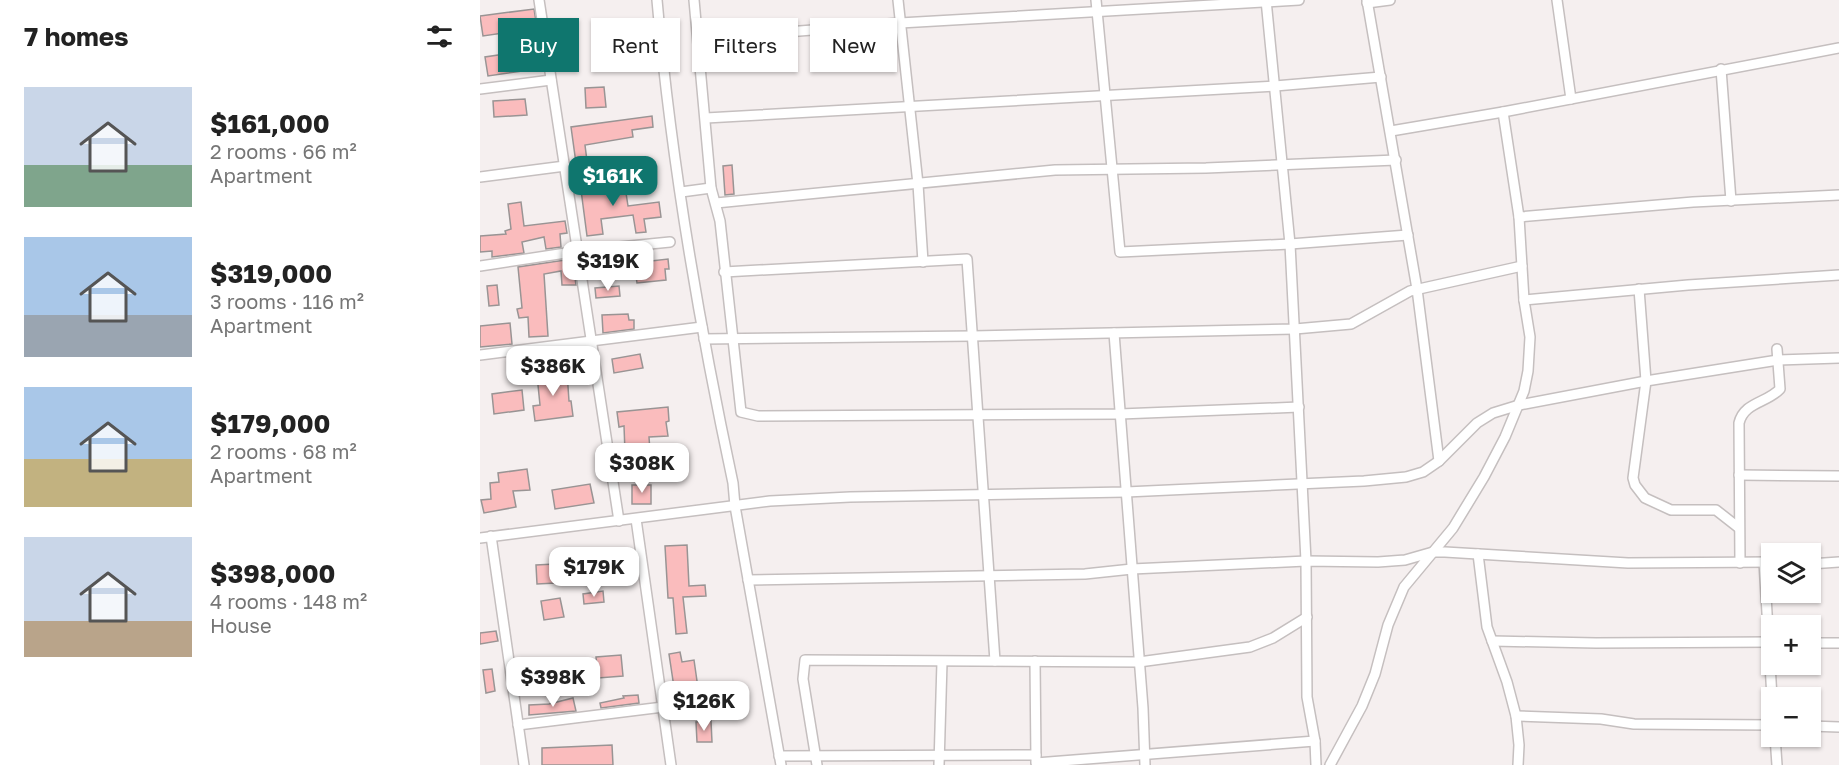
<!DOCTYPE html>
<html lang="en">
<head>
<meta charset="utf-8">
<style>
	body { margin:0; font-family:"Golos Text",sans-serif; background:#f6f6f6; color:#222; height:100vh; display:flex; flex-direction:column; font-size:22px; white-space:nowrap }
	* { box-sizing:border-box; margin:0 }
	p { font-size:20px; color:#767676 }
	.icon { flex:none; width:33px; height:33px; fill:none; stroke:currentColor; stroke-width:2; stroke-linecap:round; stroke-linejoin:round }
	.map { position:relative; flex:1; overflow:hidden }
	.drawer { display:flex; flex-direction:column; background:#fff; width:480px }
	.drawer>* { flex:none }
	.guide { position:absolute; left:18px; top:18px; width:570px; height:54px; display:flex; gap:12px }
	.fabs { position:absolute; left:1281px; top:543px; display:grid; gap:12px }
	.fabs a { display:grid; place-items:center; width:60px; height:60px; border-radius:0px; background:#fff; box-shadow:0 2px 4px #0004; font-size:30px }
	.price { position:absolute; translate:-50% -51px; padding:0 14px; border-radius:12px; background:#fff; color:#222; font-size:20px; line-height:39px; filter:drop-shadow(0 2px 3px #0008) }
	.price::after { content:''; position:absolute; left:50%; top:36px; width:18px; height:14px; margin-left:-9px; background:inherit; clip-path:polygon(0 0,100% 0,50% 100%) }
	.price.active { background:#0f766e; color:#fff }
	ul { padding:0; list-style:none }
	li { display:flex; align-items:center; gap:18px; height:150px; padding:0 24px }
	li span { display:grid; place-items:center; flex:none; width:168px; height:120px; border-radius:0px; color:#555 }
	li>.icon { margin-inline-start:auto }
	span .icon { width:72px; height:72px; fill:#fffc; stroke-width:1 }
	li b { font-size:26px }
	h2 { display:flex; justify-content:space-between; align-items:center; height:72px; padding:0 24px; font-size:26px }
	.chip { padding:0 21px; border-radius:0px; background:#fff; box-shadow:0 2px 4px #0004; font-size:21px; line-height:54px }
	.chip.active { background:#0f766e; color:#fff }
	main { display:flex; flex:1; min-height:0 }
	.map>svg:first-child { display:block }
	.building { fill:#fabcbd; stroke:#999494; stroke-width:1.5 }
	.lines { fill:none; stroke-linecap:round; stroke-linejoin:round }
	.street-casing { stroke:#c5bfbf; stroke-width:12 }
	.street { stroke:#fff; stroke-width:9 }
</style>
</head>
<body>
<main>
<section class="drawer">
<h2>7 homes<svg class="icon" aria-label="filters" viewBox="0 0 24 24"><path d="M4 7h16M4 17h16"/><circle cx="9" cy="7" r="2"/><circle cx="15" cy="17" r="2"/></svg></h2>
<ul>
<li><span style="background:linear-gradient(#c9d6e8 65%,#7fa58c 0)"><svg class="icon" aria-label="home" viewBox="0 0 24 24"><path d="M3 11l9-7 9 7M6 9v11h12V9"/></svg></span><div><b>$161,000</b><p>2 rooms · 66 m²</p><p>Apartment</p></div></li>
<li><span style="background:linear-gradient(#a9c7e8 65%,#9aa5b1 0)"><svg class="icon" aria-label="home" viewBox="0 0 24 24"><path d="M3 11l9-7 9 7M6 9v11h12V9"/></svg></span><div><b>$319,000</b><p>3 rooms · 116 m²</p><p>Apartment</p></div></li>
<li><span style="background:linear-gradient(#a9c7e8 60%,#c2b280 0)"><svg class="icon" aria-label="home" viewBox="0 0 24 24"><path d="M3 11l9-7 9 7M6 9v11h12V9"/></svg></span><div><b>$179,000</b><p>2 rooms · 68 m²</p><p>Apartment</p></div></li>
<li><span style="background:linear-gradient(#c9d6e8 70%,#b9a48a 0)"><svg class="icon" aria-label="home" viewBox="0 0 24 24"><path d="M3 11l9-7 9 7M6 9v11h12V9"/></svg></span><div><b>$398,000</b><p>4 rooms · 148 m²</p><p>House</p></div></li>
</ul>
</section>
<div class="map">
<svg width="1359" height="765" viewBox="0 0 1359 765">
	<rect width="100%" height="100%" fill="#f5efef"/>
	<g class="building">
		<polygon points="54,9 57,28 3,36 0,16"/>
		<polygon points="60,49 63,68 8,76 5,57"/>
		<polygon points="124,87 126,107 106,108 105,88"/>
		<polygon points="45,99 47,115 14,117 13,101"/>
		<polygon points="172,116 173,127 152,130 153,137 105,145 107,161 96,163 91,127"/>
		<polygon points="252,165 254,194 245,195 243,166"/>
		<polygon points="136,176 138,194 146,193 148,206 179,202 181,217 164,219 166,232 156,233 153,215 121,219 123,234 107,236 101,190 117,188 116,179"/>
		<polygon points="41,202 44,226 85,221 87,233 80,234 81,247 66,249 64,237 42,242 44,253 12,257 12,251 0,252 0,236 26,234 25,231 31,229 28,204"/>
		<polygon points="92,259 96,285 82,285 81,271 64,274 68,336 49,337 48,317 39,318 37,309 42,308 38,267"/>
		<polygon points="188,259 189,269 185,269 186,280 157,283 154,263"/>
		<polygon points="17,285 19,305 9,306 7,286"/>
		<polygon points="139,286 140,296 116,298 115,288"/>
		<polygon points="148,314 149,320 154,320 154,329 123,333 122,315"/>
		<polygon points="30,323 32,344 0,347 0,326"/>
		<polygon points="160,354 163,368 134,373 132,359"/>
		<polygon points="87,372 89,401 91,401 93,416 55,421 53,406 60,405 57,375"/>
		<polygon points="42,390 44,410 14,414 12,394"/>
		<polygon points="188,407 189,421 186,422 188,436 169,437 170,451 145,452 144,426 139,427 137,412"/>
		<polygon points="47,469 50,490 33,491 36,507 4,513 1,500 11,499 10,483 19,482 18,473"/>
		<polygon points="110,484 114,503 75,509 72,490"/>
		<rect x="152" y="485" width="19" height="19"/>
		<polygon points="207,545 209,586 225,585 226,596 203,597 207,633 196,634 193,598 188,598 185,546"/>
		<polygon points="75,564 76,583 57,584 56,565"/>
		<polygon points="123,591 124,602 104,604 103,594"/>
		<polygon points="80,598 84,617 64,620 61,601"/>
		<polygon points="16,631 18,641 0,644 0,633"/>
		<polygon points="200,652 202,662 214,660 220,702 210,704 208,692 195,694 189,654"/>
		<polygon points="141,655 143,676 118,678 116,657"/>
		<polygon points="12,669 15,691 6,693 3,670"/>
		<polygon points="158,695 159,703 121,708 120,703 144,698 143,696"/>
		<polygon points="93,698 96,711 49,715 49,705 69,704"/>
		<polygon points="231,721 232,742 217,742 216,722"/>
		<polygon points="132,745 133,765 62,765 62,748"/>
	</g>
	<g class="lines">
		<defs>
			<g id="street">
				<polyline points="59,0 139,521"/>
				<path d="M177,0C191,162 219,324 253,483L255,506L301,765"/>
				<polyline points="214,0 231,188 240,221 261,412 278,416 640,414 819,407"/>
				<polyline points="418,0 438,184 443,262"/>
				<polyline points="616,0 640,252 810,244 928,235"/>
				<polyline points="786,0 810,244 826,561 827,697 835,741 836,765"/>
				<polyline points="887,0 937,289 959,461"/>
				<polyline points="1077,0 1091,99"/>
				<polyline points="887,3 910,0"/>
				<polyline points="218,39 420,23 819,0"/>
				<polyline points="1241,69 1251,201"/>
				<polyline points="0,89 71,80"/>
				<polyline points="226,118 795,86 901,77"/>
				<polyline points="911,131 1023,112 1359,48"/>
				<polyline points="0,177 85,166"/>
				<polyline points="201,192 231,188"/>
				<polyline points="236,203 575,170 726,168 916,160"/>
				<polyline points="1039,217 1213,202 1359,195"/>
				<polyline points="0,266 99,251 190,242"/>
				<polyline points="244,272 487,259 515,661"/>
				<polyline points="1159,289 1166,381 1153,478 1155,485 1165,498 1191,510 1236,510 1259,528"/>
				<polyline points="1044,300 1208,285 1359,275"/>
				<polyline points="634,333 663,708 665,765"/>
				<polyline points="224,339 493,336 815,329 871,324 930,291 1042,266"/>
				<polyline points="0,355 222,327"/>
				<polyline points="1259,475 1359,476"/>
				<polyline points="156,519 191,765"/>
				<polyline points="11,536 44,765"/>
				<polyline points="0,538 290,501 370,497 646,492 884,481 926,477 943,472 959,461 997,423 1013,413 1039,405 1166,381 1298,360 1359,358"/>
				<polyline points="998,554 1007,627 1027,682 1036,716 1039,745 1038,765"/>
				<polyline points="1284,562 1292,698"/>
				<path d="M1260,563L1259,423C1264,402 1287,403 1300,389L1297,349"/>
				<polyline points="1330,564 1359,562"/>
				<polyline points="268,580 605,574 652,569 826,561 898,562 925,560 953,552 965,552 1148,563 1292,562"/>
				<polyline points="1012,641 1116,643 1292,642"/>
				<polyline points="1330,643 1359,643"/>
				<polyline points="555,661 556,761"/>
				<polyline points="1036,716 1121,719 1154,724 1292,725"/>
				<polyline points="38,725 183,707"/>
				<polyline points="1330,726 1359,727"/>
				<polyline points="1295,736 1297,765"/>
				<polyline points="299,756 556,755"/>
				<polyline points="556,763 835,741"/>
				<polyline points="337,765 323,679 325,660 659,662 770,647 793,638 827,617"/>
				<polyline points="459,765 462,662"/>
				<polyline points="850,765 882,706 895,674 908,625 924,587 973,528 1004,477 1025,437 1044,391 1048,371 1050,337 1044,300 1039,217 1023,112"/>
			</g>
		</defs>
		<use href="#street" class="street-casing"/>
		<use href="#street" class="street"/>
	</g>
</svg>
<div class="fabs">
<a><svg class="icon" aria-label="layers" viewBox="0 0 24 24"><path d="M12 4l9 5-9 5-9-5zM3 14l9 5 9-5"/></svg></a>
<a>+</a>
<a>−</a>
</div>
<b class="price active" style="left:133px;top:207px">$161K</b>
<b class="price" style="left:128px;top:292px">$319K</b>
<b class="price" style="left:73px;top:397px">$386K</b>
<b class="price" style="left:162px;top:494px">$308K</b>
<b class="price" style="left:114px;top:598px">$179K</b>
<b class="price" style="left:73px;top:708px">$398K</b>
<b class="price" style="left:224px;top:732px">$126K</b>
<div class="guide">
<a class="chip active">Buy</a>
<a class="chip">Rent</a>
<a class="chip">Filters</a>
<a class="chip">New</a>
</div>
</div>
</main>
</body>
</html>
